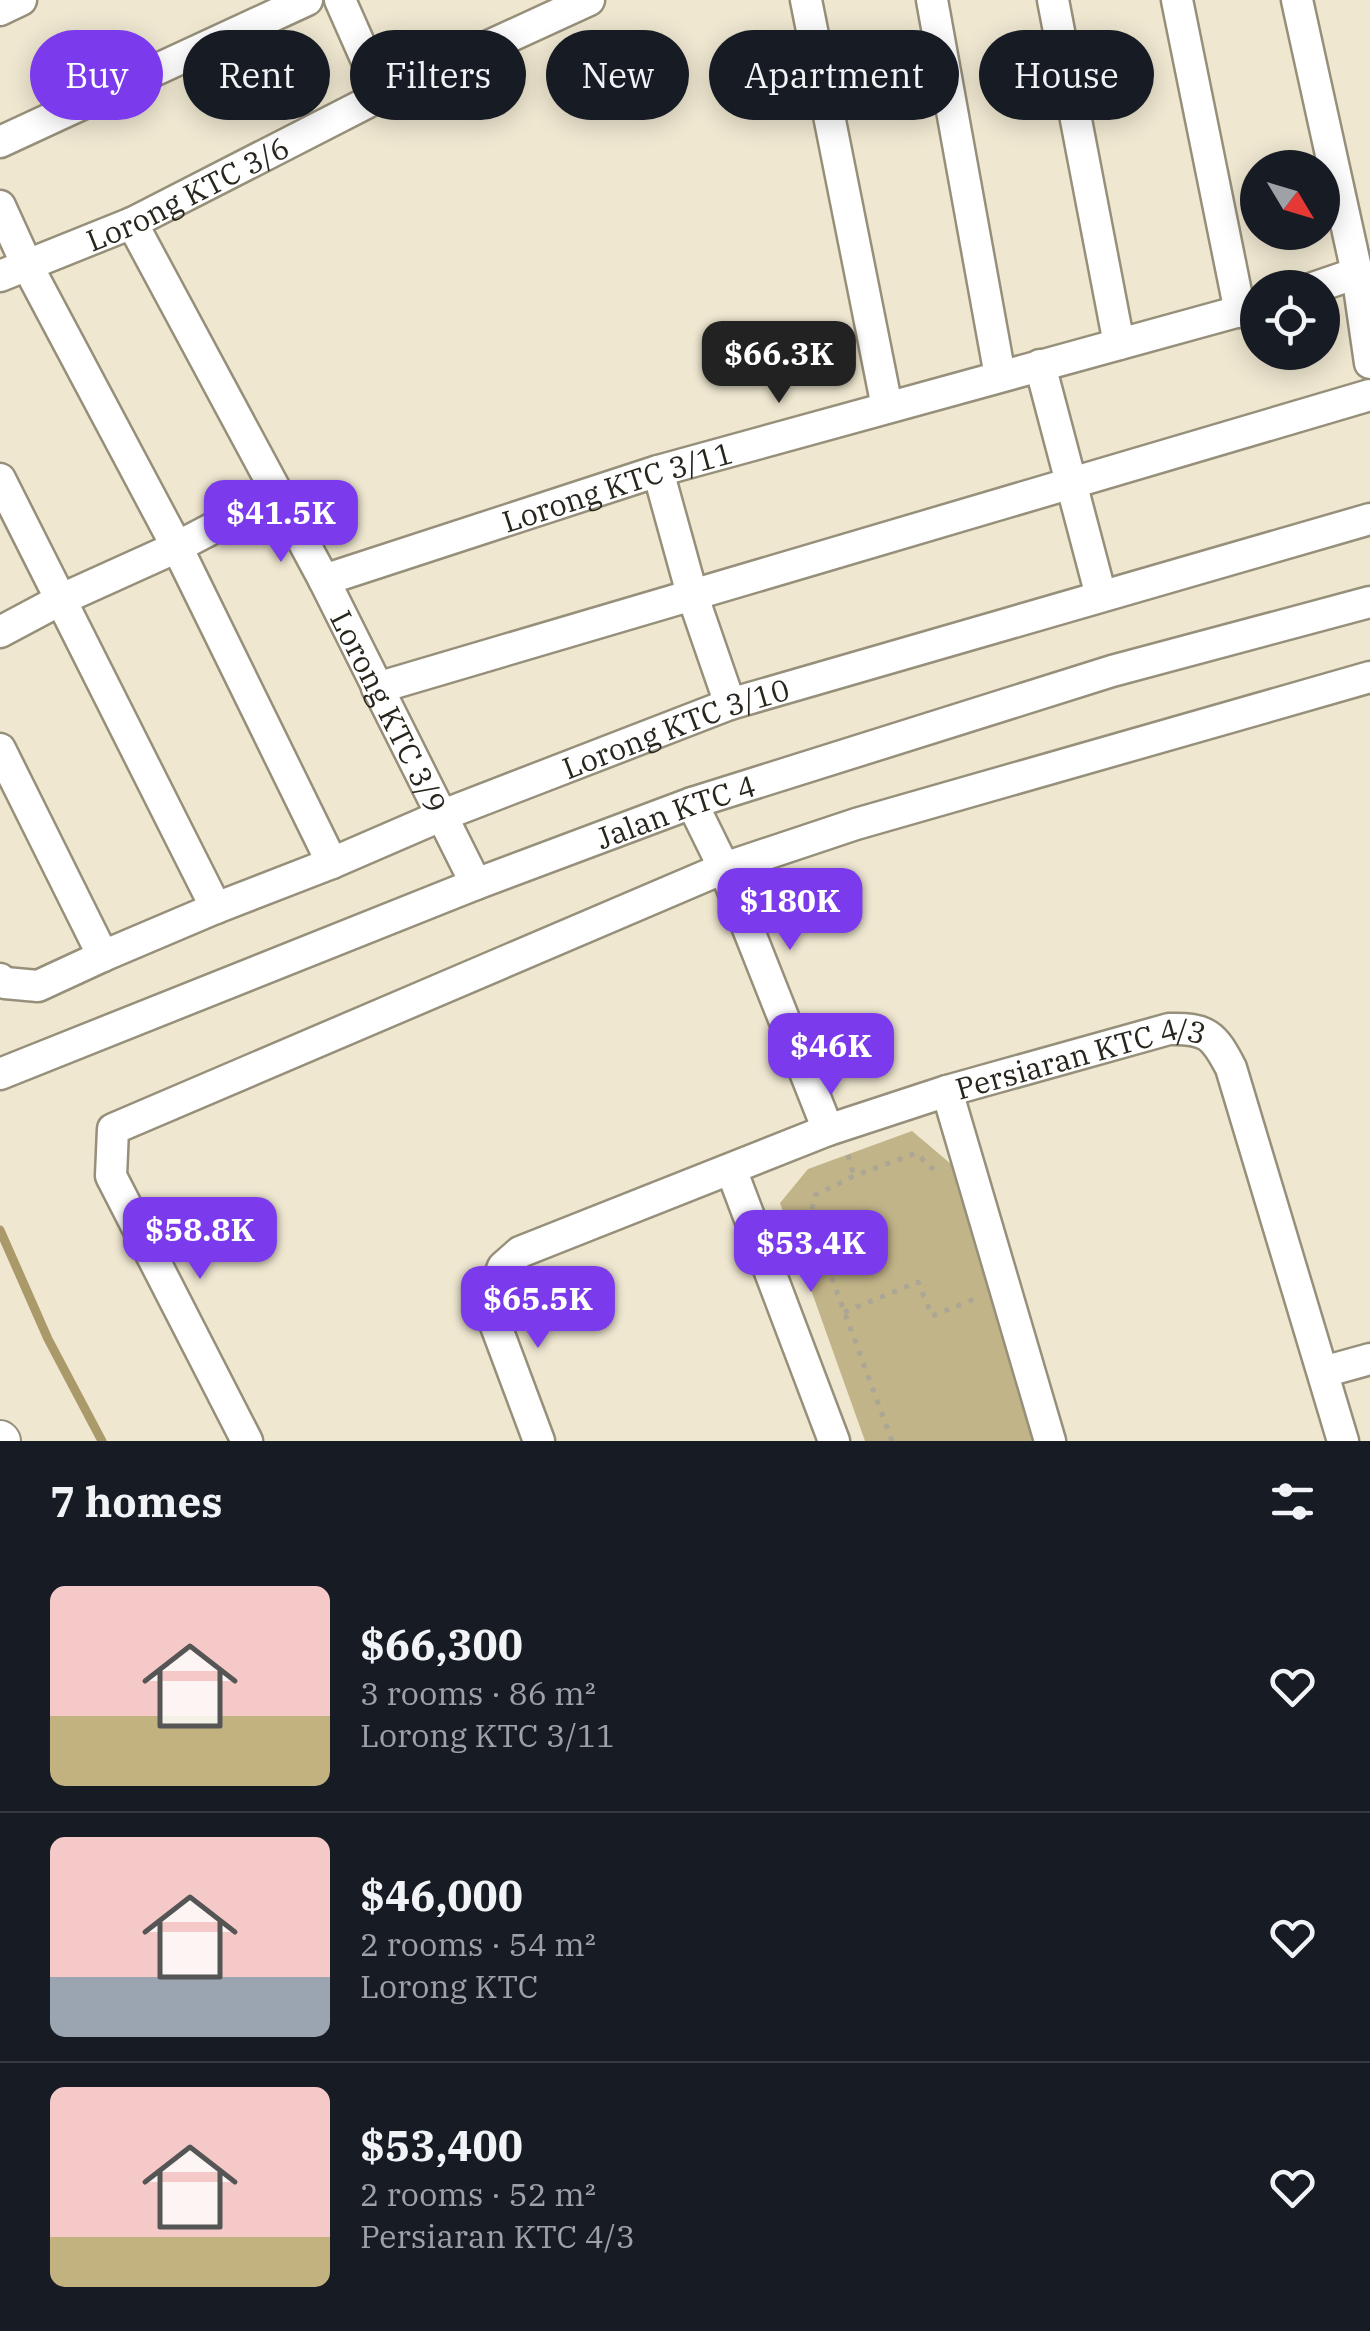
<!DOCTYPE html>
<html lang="en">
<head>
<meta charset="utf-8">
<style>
	body { margin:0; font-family:"IBM Plex Serif",serif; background:#20242c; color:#f1f3f6; height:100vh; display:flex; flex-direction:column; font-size:38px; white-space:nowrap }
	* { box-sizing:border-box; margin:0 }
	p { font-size:32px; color:#9ea1a6 }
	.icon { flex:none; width:55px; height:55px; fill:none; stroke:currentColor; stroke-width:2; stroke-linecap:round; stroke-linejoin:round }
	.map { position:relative; height:1441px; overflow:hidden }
	.sheet { display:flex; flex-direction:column; background:#171b24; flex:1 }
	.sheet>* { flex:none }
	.top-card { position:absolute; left:30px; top:30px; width:1310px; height:90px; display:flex; gap:20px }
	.needle { width:65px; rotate:128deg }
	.fabs { position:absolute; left:1240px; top:150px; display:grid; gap:20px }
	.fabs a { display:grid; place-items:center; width:100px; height:100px; border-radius:50%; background:#171b24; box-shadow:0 5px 25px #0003; font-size:50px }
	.price { position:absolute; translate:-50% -85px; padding:0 22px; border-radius:20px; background:#7c3aed; color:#fff; font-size:32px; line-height:65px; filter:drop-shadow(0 2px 5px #0008) }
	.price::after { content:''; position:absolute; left:50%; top:60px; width:30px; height:22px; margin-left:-15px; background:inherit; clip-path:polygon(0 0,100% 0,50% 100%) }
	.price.selected { background:#222; color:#fff }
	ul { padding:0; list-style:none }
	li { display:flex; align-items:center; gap:30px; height:250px; padding:0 50px }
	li+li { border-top:2px solid #363941 }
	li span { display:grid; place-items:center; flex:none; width:280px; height:200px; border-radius:15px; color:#555 }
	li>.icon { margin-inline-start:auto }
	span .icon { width:120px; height:120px; fill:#fffc; stroke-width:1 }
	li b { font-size:42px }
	h2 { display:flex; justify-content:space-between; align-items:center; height:120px; padding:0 50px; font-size:42px }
	.tag { padding:0 35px; border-radius:45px; background:#171b24; box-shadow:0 5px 25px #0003; font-size:35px; line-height:90px }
	.tag.selected { background:#7c3aed; color:#fff }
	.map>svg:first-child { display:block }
	.green { fill:#c2b489 }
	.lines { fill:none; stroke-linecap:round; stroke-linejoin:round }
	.stream { stroke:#aa9a69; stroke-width:9 }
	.minor-casing { stroke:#968f7a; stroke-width:35 }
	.major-casing { stroke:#968f7a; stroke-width:42 }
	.path { stroke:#aca694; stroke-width:5; stroke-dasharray:5 8; stroke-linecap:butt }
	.minor { stroke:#fff; stroke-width:30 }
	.major { stroke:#fff; stroke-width:38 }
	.labels { text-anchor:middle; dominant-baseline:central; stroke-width:9; stroke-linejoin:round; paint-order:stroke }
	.street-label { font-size:30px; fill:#28251d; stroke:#fff }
</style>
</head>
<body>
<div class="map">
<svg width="1370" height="1441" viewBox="0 0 1370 1441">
	<rect width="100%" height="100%" fill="#efe7d0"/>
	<polygon class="green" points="912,1131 951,1164 1033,1441 865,1441 780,1203 808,1169"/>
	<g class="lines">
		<polyline class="stream" points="0,1230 48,1339 102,1441"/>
		<defs>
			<g id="minor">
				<polyline points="340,0 382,95"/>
				<polyline points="806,0 887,407"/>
				<polyline points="932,0 1000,376"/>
				<polyline points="1053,0 1119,344"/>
				<polyline points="1177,0 1240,312"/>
				<polyline points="1297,0 1357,273 1370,363"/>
				<polyline points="0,10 21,0"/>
				<polyline points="0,142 307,0"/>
				<polyline points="0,206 26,263 177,547 332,863"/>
				<path id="s1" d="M132,223L324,580L476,884"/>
				<path id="s2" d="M0,276L132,223L382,95L589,0"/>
				<polyline points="1313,288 1357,273"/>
				<polyline points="1040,365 1101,596"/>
				<polyline points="658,471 692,594 730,704"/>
				<polyline points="0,479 216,908"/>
				<path id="s3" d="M324,580L658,471L1258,306"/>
				<polyline points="0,632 62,599 177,547 276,495"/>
				<polyline points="377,688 1370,395"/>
				<polyline points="0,749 103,956"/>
				<polyline points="692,803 724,868 828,1130"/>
				<path id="s4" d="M0,979L5,983L38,986L103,956L216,908L332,863L443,815L730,704L1370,519"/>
				<path id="s5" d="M0,1074L476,884L692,803L1112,671L1370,602"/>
				<polyline points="947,1091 1050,1441"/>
				<polyline points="731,1169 834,1441"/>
				<polyline points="1323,1372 1370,1359"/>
				<polyline points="247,1441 111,1176 113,1129 724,868 856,824 1370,677"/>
				<path id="s6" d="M539,1441L493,1318L492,1295L503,1267L520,1252L828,1130L947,1091L1169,1029C1207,1028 1214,1035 1231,1068L1343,1441"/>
			</g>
			<polyline id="major" points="0,1440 1,1441"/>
		</defs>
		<use href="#minor" class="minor-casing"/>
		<use href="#major" class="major-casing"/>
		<g class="path">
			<polyline points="848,1155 854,1176"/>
			<polyline points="844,1312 918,1282 932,1316 977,1298"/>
			<polyline points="892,1441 810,1219 815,1195 854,1176 916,1153 939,1175"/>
		</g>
		<use href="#minor" class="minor"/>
		<use href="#major" class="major"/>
	</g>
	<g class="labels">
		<g class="street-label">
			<text stroke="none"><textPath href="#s2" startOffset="205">Lorong KTC 3/6</textPath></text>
			<text stroke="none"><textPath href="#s3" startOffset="308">Lorong KTC 3/11</textPath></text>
			<text stroke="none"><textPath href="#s1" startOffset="552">Lorong KTC 3/9</textPath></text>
			<text stroke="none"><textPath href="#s4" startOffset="728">Lorong KTC 3/10</textPath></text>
			<text stroke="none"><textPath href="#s5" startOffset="725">Jalan KTC 4</textPath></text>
			<text stroke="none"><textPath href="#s6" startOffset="802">Persiaran KTC 4/3</textPath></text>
		</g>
	</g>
</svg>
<div class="fabs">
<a><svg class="needle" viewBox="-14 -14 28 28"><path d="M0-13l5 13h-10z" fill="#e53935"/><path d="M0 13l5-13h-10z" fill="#9ea1a6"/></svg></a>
<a><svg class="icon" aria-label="locate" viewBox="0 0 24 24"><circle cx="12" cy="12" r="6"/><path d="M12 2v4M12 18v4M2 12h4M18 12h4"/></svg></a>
</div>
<b class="price selected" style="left:779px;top:406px">$66.3K</b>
<b class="price" style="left:281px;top:565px">$41.5K</b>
<b class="price" style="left:790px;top:953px">$180K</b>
<b class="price" style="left:831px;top:1098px">$46K</b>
<b class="price" style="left:200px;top:1282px">$58.8K</b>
<b class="price" style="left:811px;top:1295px">$53.4K</b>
<b class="price" style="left:538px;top:1351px">$65.5K</b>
<div class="top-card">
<a class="tag selected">Buy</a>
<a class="tag">Rent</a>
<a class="tag">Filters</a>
<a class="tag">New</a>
<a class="tag">Apartment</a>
<a class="tag">House</a>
</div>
</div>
<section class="sheet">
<h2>7 homes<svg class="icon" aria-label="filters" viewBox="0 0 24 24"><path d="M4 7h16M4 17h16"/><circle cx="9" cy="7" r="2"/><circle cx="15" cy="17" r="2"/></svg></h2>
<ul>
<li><span style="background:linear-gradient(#f6c9c9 65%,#c2b280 0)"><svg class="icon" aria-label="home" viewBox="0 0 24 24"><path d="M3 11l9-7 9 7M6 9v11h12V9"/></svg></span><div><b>$66,300</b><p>3 rooms · 86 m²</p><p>Lorong KTC 3/11</p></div><svg class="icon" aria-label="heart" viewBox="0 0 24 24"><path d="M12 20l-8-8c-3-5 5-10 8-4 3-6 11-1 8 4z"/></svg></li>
<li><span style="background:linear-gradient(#f6c9c9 70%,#9aa5b1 0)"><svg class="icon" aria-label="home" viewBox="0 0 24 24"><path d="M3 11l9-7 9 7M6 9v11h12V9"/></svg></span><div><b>$46,000</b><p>2 rooms · 54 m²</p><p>Lorong KTC</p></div><svg class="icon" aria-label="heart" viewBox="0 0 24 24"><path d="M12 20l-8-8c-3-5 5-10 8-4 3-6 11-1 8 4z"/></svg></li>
<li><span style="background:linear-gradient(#f6c9c9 75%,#c2b280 0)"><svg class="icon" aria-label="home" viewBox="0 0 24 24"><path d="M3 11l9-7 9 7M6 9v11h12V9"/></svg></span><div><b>$53,400</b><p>2 rooms · 52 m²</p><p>Persiaran KTC 4/3</p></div><svg class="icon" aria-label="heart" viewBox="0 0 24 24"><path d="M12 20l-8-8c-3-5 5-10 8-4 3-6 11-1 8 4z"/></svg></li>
</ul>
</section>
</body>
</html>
